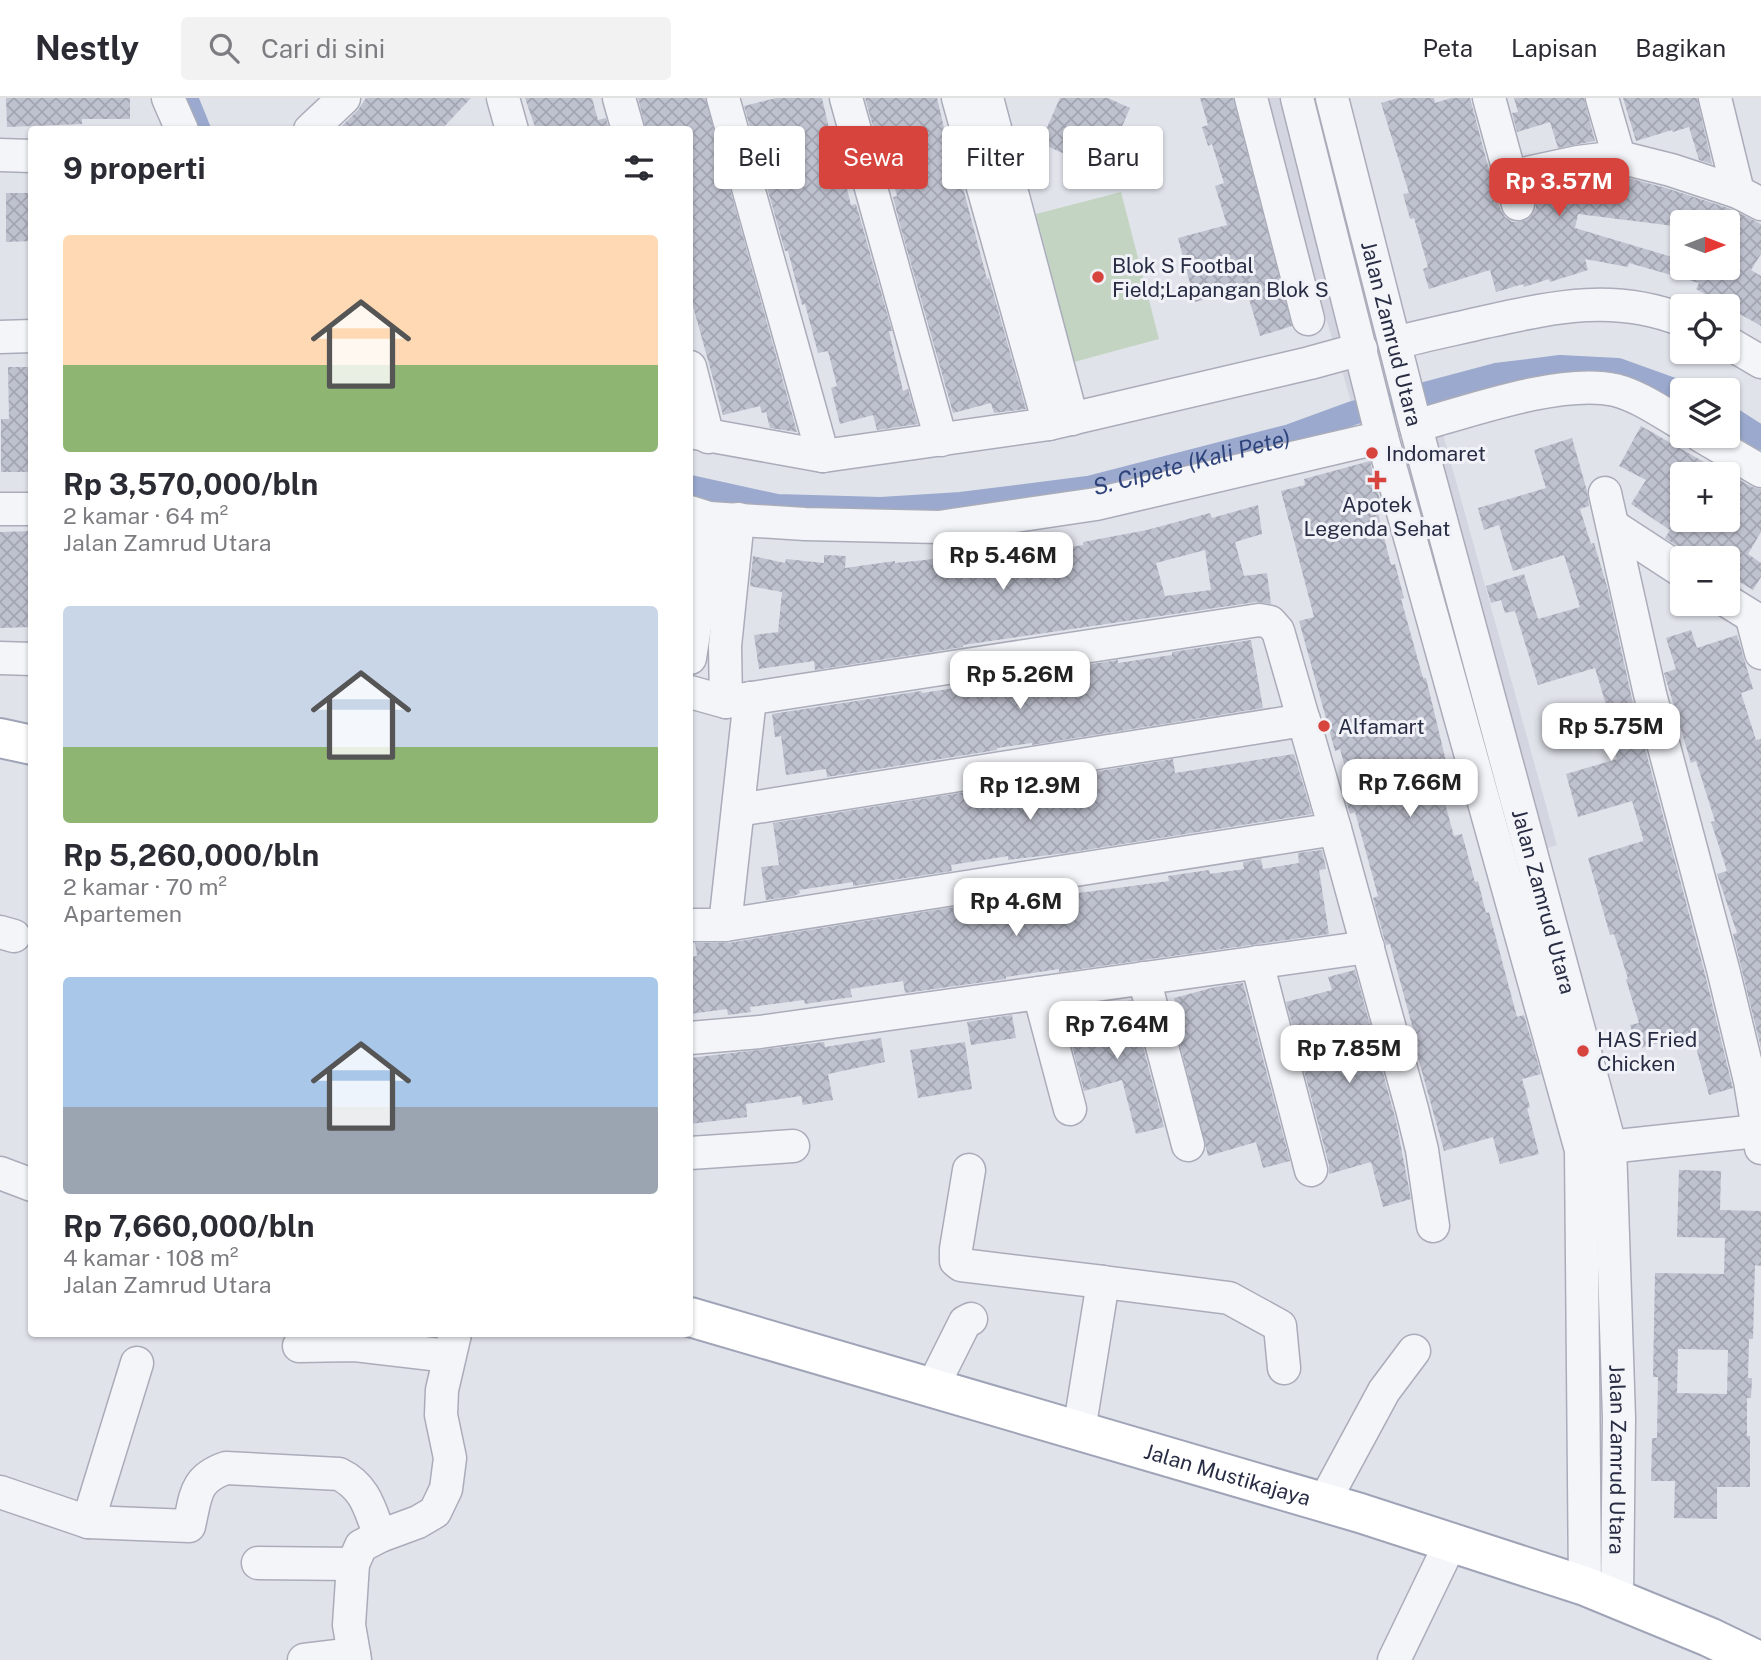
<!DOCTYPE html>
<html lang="id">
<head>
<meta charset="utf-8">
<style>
	body { margin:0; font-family:"Public Sans",sans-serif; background:#f2f2f3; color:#2b2b33; height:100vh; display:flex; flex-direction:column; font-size:26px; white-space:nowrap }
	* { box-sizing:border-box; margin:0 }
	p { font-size:23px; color:#7c7c81 }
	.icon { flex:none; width:38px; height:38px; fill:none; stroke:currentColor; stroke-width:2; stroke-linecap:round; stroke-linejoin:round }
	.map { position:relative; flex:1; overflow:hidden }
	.side { position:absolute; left:28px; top:28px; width:665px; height:1211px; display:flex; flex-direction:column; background:#fff; border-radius:7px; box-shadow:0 2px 5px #0004 }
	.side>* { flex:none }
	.hud { position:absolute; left:714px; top:28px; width:665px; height:63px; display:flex; gap:14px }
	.needle { width:46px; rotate:90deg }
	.buttons { position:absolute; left:1670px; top:112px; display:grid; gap:14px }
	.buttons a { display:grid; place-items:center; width:70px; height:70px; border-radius:7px; background:#fff; box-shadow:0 2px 5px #0004; font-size:35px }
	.price { position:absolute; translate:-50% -60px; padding:0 16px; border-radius:14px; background:#fff; color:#222; font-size:23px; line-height:46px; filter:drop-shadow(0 2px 4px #0008) }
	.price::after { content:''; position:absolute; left:50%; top:42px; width:21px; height:16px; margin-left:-10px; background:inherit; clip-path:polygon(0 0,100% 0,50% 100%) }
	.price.selected { background:#d7443e; color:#fff }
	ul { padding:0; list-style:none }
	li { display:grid; align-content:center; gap:14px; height:371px; padding:0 35px }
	li span { display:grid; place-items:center; height:217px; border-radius:7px; color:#555 }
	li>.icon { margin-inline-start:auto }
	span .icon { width:126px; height:126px; fill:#fffc; stroke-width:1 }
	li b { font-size:30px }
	h2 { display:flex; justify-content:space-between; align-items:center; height:84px; padding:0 35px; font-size:30px }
	.pill { padding:0 24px; border-radius:7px; background:#fff; box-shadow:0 2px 5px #0004; font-size:24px; line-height:63px }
	.pill.selected { background:#d7443e; color:#fff }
	header { display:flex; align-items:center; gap:42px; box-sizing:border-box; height:98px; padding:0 35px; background:#fff; border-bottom:2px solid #e1e1e2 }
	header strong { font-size:33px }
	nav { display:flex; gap:38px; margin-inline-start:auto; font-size:24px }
	.search { width:490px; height:63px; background:#f2f2f3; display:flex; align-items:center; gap:18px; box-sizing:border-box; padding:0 24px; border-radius:7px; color:#7c7c81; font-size:26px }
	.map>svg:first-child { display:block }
	.built { fill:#d3d5e0 }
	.garden { fill:#c3d5c2 }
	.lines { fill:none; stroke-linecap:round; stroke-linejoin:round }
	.canal { stroke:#9aa9cd; stroke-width:24 }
	.building { fill:url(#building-cross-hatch); fill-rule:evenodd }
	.minor-casing { stroke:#aaacb9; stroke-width:35 }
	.major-casing { stroke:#9fa4b7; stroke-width:42 }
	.minor { stroke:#f4f5f9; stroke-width:32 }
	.major { stroke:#fff; stroke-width:38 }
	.poi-dot { fill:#d7443e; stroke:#f1f2f8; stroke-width:2.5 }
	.labels { text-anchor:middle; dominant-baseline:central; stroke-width:6; stroke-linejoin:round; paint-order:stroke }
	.poi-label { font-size:21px; fill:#282d44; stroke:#f1f2f8; text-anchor:start }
	.street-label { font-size:21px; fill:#282d44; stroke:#f1f2f8 }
	.water-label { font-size:23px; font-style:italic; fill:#2f437b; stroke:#f1f2f8 }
</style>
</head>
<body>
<header>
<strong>Nestly</strong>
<div class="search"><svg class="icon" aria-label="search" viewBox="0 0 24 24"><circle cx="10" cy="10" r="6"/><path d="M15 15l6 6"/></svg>Cari di sini</div>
<nav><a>Peta</a><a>Lapisan</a><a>Bagikan</a></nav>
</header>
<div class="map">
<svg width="1761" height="1562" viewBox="0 0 1761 1562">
	<defs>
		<pattern id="building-cross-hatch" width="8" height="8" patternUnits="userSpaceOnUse" patternTransform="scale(1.75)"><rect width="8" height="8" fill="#bec1ce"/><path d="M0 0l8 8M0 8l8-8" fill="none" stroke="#a3a6b2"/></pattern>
	</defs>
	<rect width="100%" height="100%" fill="#e1e3eb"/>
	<g class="built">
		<polygon points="1260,0 1290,0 1377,313 1356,320"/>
		<polygon points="1434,304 1557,747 1515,761 1399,315"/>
	</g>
	<polygon class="garden" points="1121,94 1159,241 1074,264 1036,116"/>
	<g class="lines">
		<g class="canal">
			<polyline points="186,0 199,32"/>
			<polyline points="1727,318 1761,340"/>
			<path id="s1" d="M690,389L777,408L881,411L961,406L1088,390L1290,338L1353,315L1496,277L1560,269L1618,272L1682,295"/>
		</g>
	</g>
	<g class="building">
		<polygon points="6,0 130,0 130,21 82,21 82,26 7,29"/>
		<polygon points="366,0 471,0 441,32 338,32 358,12"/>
		<polygon points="525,0 592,0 598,22 606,20 609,32 536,32"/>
		<polygon points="638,0 705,0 797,334 770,330 766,314 762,315 760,308 723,317 690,197 690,32 646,32"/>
		<polygon points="776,0 822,0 830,34 836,32 841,50 837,51 851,107 856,106 892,233 889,233 903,293 908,291 918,326 877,332 873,317 840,326 831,290 837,288 828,253 818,255 805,206 802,207 788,153 785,153 744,8"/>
		<polygon points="865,0 937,0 945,34 948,33 954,55 987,181 989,180 1026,311 994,315 991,305 953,315 899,123 893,99 897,98 886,56 881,58"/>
		<polygon points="1060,0 1108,0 1130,10 1103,73 1040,45"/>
		<polygon points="1200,0 1233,0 1292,228 1260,238 1246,191 1195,204 1178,140 1227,127 1215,88 1224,85 1212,46 1208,48 1202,29 1208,27"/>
		<path d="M1398,0H1434L1435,5L1451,0H1470L1498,106L1505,119L1513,124L1523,123L1531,118L1536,110L1534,95L1546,91L1549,101L1603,85L1602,82L1621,78L1666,90L1731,111L1761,126V156L1751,172L1761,178V228L1696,191L1699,185L1629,165L1628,169L1585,161L1588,172L1550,184L1549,181L1524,189L1523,186L1496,194L1490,172L1429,191L1423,171L1428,169L1414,120L1410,121L1403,96L1409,95L1381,5ZM1578,116L1682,129V124H1727V170H1682V162L1575,130Z"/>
		<polygon points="1514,0 1584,0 1595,43 1558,50 1550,24 1517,34 1512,15 1518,14"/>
		<polygon points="1623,0 1697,0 1712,66 1699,62 1689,29 1673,34 1672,32 1636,43"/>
		<polygon points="6,95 32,95 32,143 6,144"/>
		<polygon points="8,269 32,269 32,374 1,374 1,321 9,321"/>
		<polygon points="1641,328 1725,376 1682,376 1682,422 1727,422 1727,375 1752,389 1761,391 1761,434 1748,456 1761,465 1761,479 1753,492 1733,480 1730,485 1727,485 1727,460 1695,460 1665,440 1670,432 1631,406 1646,382 1619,368"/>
		<polygon points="1572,340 1587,393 1589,408 1580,411 1591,446 1594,445 1608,492 1632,601 1705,876 1732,987 1733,990 1709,997 1692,935 1638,951 1630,927 1639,925 1626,881 1628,881 1614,836 1610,837 1588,760 1643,743 1643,740 1632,703 1578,719 1566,676 1617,661 1605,618 1609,617 1595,570 1538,587 1515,513 1505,515 1501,502 1491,505 1486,488 1524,476 1538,521 1580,509 1564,457 1513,473 1499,427 1484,432 1478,410 1546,390 1534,352"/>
		<polygon points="1370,363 1382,410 1377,411 1391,467 1395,466 1404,500 1401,501 1423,580 1426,580 1451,684 1440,687 1454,738 1462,736 1475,784 1478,783 1486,815 1489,814 1517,919 1524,917 1541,976 1522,981 1530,1009 1527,1010 1539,1056 1500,1066 1493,1039 1444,1053 1410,931 1413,931 1397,872 1390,846 1386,847 1373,800 1378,798 1355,714 1350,716 1342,689 1350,687 1340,651 1335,653 1299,523 1314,519 1281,393 1305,387 1304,381"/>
		<path d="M1258,407L1262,436L1235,444L1244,478L1267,475L1271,506L1256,504L963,547V549L815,572L814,563L759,571L754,537L778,534L782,494L750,488L753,458L785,465L786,461L824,465V457L846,458L845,470L895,463V465L925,462L983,453L982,445L1004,441L1006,455L1045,449L1046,453L1083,447V444L1147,432L1210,415L1212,420ZM1205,452L1211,492L1165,498L1156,465Z"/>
		<polygon points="32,433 32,529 0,530 0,434"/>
		<polygon points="1691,532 1697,550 1737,537 1753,591 1741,595 1756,642 1761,641 1761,950 1733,836 1737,835 1717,776 1727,773 1711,724 1715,723 1696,663 1691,665 1664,575 1676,571 1666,540"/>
		<polygon points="1251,542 1263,610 1032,647 1032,645 997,650 997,652 827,679 826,671 786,677 781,638 775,639 772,616 921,593 922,595 975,587 975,584 1118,562 1118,565 1172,557 1172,554"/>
		<polygon points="1294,656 1312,716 1066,755 1008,762 1008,758 951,767 952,773 853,788 853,784 799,792 800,795 794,798 766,802 761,769 779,767 773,725 972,693 973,696 1007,691 1007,688 1173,661 1175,675"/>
		<polygon points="1322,752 1326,771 1319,772 1329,836 1059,874 1059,871 1006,879 1006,881 905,895 903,883 850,891 852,899 805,906 804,902 750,909 751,914 728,917 727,911 690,916 690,859 697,858 695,845 728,845 999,802 1000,805 1125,789 1169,783 1168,778 1209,772 1210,776 1244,771 1243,764 1261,761 1263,771 1299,765 1298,755"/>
		<polygon points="1355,872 1396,1023 1411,1101 1383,1109 1371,1064 1329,1076 1329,1067 1286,904 1332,892 1328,879"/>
		<polygon points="1243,885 1290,1063 1263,1070 1256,1044 1208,1058 1177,934 1183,933 1174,900 1215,889"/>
		<polygon points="1131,902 1164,1029 1136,1036 1122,982 1084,993 1066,926 1108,915 1106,909"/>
		<polygon points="1012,917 1016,940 971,947 967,924"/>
		<polygon points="881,940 885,964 828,976 833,1002 803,1007 801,998 746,1006 747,1019 690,1026 690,960 824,944 825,949"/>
		<polygon points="965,944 972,991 918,1000 910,952"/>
		<path d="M1679,1072L1721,1073L1720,1112L1761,1113V1168L1755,1167L1753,1241H1749L1748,1280H1752L1751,1300H1747V1338H1750V1389H1717V1421L1674,1420L1675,1383H1651L1652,1340H1657L1658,1279H1653L1655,1175L1724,1176L1725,1140L1677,1139ZM1678,1251L1728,1252L1727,1296L1677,1295Z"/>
	</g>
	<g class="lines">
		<defs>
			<g id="minor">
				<polyline points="168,0 182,32"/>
				<polyline points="503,0 512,32"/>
				<polyline points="619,0 628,32"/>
				<polyline points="723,0 823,358"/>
				<polyline points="846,0 941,342"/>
				<polyline points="958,0 1049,326 1310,265 1361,251"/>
				<polyline points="987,0 1072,321"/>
				<polyline points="1251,0 1308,221"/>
				<polyline points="1297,0 1382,339 1581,1052 1585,1488"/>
				<path id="s2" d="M1332,0L1414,322L1610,1047L1619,1320L1617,1501"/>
				<polyline points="1489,0 1518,106"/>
				<polyline points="1602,0 1619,59"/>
				<polyline points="1715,0 1738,94"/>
				<polyline points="310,32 344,0"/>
				<polyline points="0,57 32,58"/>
				<polyline points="1509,79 1578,64 1619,59 1671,72 1738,94 1761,106"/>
				<polyline points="0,239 32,238"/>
				<polyline points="1727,244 1761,264"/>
				<path d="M1395,245C1425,237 1455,231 1485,224C1554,209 1614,195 1682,222"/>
				<polyline points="690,269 708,339"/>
				<path d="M1416,328C1469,313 1562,280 1615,292C1639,298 1661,314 1682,326"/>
				<polyline points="690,334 823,358 1049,326"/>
				<polyline points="1701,338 1761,373"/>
				<polyline points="1605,395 1650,596 1723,871 1750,983 1761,1050"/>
				<polyline points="0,411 32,411"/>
				<polyline points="690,414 709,420 805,426 939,429 1096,406 1382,339"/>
				<polyline points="1613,428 1682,473"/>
				<polyline points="1727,503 1761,524"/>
				<polyline points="1752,520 1761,555"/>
				<polyline points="0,560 32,561"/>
				<polyline points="690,560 704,472 709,420"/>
				<polyline points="690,594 726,604 1259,522 1270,524 1278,533 1335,731 725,827 690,827"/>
				<polyline points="726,604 725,548 738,421"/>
				<polyline points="738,712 1304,622"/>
				<polyline points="1335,731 1412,1011 1422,1052 1433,1128"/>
				<polyline points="725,827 750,600"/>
				<polyline points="0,834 14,838"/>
				<polyline points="1257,864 1311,1072"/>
				<polyline points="1144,880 1188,1047"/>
				<polyline points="1039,895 1070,1011"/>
				<polyline points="690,940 760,934 1368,849"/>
				<polyline points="1590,1051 1757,1033"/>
				<polyline points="690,1055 793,1048"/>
				<polyline points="969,1072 956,1151 956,1163 961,1167 1103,1184"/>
				<polyline points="0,1075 32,1087"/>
				<polyline points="299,1248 355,1247 449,1258"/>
				<polyline points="932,1290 965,1224 971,1221"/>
				<polyline points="1079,1333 1103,1184 1229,1200 1280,1228 1284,1270"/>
				<path d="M0,1394L88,1424L189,1428C196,1398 194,1381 226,1370L339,1376C366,1389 370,1412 380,1438"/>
				<polyline points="1324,1404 1384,1293 1414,1253"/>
				<polyline points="88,1424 137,1265"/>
				<polyline points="258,1465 353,1466"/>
				<polyline points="304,1562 354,1556"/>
				<polyline points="355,1562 349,1527 353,1466 361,1448 380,1438 418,1424 435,1414 446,1391 450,1360 441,1317 442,1292 455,1236"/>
				<polyline points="1394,1562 1450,1446"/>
			</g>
			<g id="major">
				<polyline points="0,640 32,647"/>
				<path id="s3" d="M690,1219L1360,1415L1585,1488L1709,1539L1757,1562"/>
			</g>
		</defs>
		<use href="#minor" class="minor-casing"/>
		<use href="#major" class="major-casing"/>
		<use href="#minor" class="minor"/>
		<use href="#major" class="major"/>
	</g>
	<g class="poi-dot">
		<circle cx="1098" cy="179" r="7"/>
		<circle cx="1372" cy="355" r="7"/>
		<path d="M1373.5 371.5h7v7h7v7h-7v7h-7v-7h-7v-7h7z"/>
		<circle cx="1324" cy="628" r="7"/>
		<circle cx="1583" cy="953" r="7"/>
	</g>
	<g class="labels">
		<g class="poi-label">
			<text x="1112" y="167">Blok S Footbal<tspan x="1112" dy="24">Field;Lapangan Blok S</tspan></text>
			<text x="1386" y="355">Indomaret</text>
			<text x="1377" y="406" text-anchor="middle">Apotek<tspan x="1377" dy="24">Legenda Sehat</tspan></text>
			<text x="1338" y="628">Alfamart</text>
			<text x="1597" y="941">HAS Fried<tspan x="1597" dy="24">Chicken</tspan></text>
		</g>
		<g class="street-label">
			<text stroke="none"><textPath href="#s2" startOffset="243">Jalan Zamrud Utara</textPath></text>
			<text stroke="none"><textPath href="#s2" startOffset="831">Jalan Zamrud Utara</textPath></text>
			<text stroke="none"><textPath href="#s2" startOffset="1398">Jalan Zamrud Utara</textPath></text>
			<text stroke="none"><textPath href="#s3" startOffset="560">Jalan Mustikajaya</textPath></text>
		</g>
		<g class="water-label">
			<text stroke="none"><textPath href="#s1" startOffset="508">S. Cipete (Kali Pete)</textPath></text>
		</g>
	</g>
</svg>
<div class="buttons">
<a><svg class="needle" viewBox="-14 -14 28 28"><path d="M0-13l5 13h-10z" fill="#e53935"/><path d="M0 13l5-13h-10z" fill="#7c7c81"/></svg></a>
<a><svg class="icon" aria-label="locate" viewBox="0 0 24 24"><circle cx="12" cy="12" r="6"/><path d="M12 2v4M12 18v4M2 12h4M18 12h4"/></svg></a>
<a><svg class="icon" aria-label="layers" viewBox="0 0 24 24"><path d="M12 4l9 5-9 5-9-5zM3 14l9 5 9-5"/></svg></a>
<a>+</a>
<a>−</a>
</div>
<b class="price selected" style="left:1559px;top:120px">Rp 3.57M</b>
<b class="price" style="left:1003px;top:494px">Rp 5.46M</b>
<b class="price" style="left:1020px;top:613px">Rp 5.26M</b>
<b class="price" style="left:1611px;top:665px">Rp 5.75M</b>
<b class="price" style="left:1410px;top:721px">Rp 7.66M</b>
<b class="price" style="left:1030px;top:724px">Rp 12.9M</b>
<b class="price" style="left:1016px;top:840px">Rp 4.6M</b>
<b class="price" style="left:1117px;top:963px">Rp 7.64M</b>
<b class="price" style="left:1349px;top:987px">Rp 7.85M</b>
<div class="hud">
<a class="pill">Beli</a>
<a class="pill selected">Sewa</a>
<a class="pill">Filter</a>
<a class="pill">Baru</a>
</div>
<section class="side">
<h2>9 properti<svg class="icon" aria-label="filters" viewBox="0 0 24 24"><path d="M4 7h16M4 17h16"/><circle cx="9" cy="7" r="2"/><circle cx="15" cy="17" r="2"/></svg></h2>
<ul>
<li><span style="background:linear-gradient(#ffd9b3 60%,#8fb573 0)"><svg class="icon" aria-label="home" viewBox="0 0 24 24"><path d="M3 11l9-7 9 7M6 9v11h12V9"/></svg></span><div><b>Rp 3,570,000/bln</b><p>2 kamar · 64 m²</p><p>Jalan Zamrud Utara</p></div></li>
<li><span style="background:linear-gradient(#c9d6e8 65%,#8fb573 0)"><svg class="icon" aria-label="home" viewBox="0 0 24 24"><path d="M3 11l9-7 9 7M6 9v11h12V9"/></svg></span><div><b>Rp 5,260,000/bln</b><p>2 kamar · 70 m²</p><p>Apartemen</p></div></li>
<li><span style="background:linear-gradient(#a9c7e8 60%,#9aa5b1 0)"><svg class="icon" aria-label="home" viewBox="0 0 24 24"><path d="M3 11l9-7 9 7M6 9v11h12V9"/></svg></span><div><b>Rp 7,660,000/bln</b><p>4 kamar · 108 m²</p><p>Jalan Zamrud Utara</p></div></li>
</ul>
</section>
</div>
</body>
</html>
